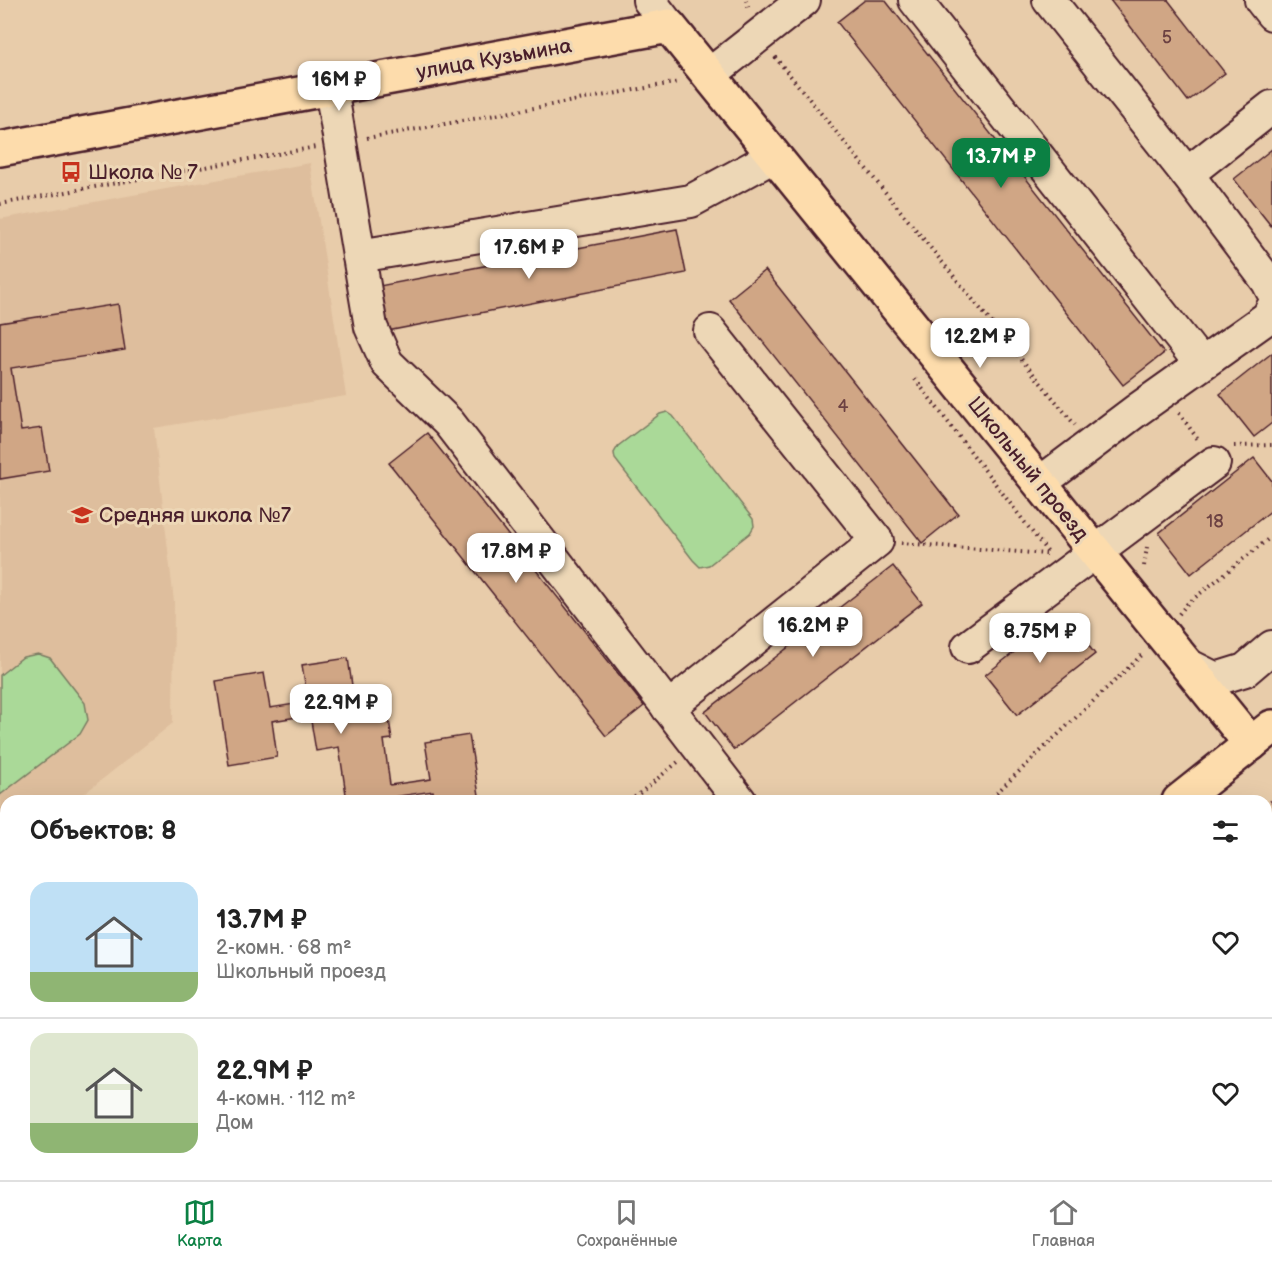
<!DOCTYPE html>
<html lang="ru">
<head>
<meta charset="utf-8">
<style>
	body { margin:0; font-family:"Balsamiq Sans",sans-serif; background:#f2f2f2; color:#222; height:100vh; display:flex; flex-direction:column; font-size:22px; white-space:nowrap }
	* { box-sizing:border-box; margin:0 }
	p { font-size:20px; color:#767676 }
	.icon { flex:none; width:33px; height:33px; fill:none; stroke:currentColor; stroke-width:2; stroke-linecap:round; stroke-linejoin:round }
	.map { position:relative; flex:1; overflow:hidden }
	.sheet { position:absolute; left:0px; top:795px; width:1272px; height:386px; display:flex; flex-direction:column; background:#fff; border-radius:18px 18px 0 0; box-shadow:0 6px 24px #0002 }
	.sheet>* { flex:none }
	.price { position:absolute; translate:-50% -51px; padding:0 14px; border-radius:12px; background:#fff; color:#222; font-size:20px; line-height:39px; filter:drop-shadow(0 2px 3px #0008) }
	.price::after { content:''; position:absolute; left:50%; top:36px; width:18px; height:14px; margin-left:-9px; background:inherit; clip-path:polygon(0 0,100% 0,50% 100%) }
	.price.on { background:#0b8043; color:#fff }
	ul { padding:0; list-style:none }
	li { display:flex; align-items:center; gap:18px; height:150px; padding:0 30px }
	li+li { border-top:2px solid #e0e0e0 }
	li span { display:grid; place-items:center; flex:none; width:168px; height:120px; border-radius:18px; color:#555 }
	li>.icon { margin-inline-start:auto }
	span .icon { width:72px; height:72px; fill:#fffc; stroke-width:1 }
	li b { font-size:26px }
	h2 { display:flex; justify-content:space-between; align-items:center; height:72px; padding:0 30px; font-size:26px }
	.dock { display:flex; justify-content:space-around; align-items:center; height:84px; border-top:2px solid #e0e0e0; background:#fff; font-size:16px; color:#767676 }
	.dock a { display:grid; justify-items:center; gap:3px }
	.dock .on { color:#0b8043 }
	.map>svg:first-child { display:block }
	.built { fill:#debe9d }
	.pitch { fill:#aad998; stroke:#7a7c62; stroke-width:1.5 }
	.building { fill:#d0a685; stroke:#4a1f2b; stroke-width:1.5 }
	.lines { fill:none; stroke-linecap:round; stroke-linejoin:round }
	.minor-casing { stroke:#4a1f2b; stroke-width:36 }
	.major-casing { stroke:#4a1f2b; stroke-width:38 }
	.path { stroke:#4a1f2b; stroke-width:4; stroke-dasharray:1.5 4.5; stroke-linecap:butt }
	.minor { stroke:#edd7b6; stroke-width:32 }
	.major { stroke:#fddcac; stroke-width:33 }
	.labels { text-anchor:middle; dominant-baseline:central; stroke-width:6; stroke-linejoin:round; paint-order:stroke }
	.number-label { font-size:18px; fill:#6c4142 }
	.street-label { font-size:21px; fill:#4a1f2b; stroke:#edd7b6 }
	.poi-label { font-size:21px; fill:#4a1f2b; stroke:#edd7b6; text-anchor:start }
</style>
</head>
<body>
<div class="map">
<svg width="1272" height="1180" viewBox="0 0 1272 1180">
	<rect width="100%" height="100%" fill="#e8ccaa"/>
	<filter id="ink" filterUnits="userSpaceOnUse"><feTurbulence type="fractalNoise" baseFrequency=".0167" numOctaves="2"/><feDisplacementMap in="SourceGraphic" scale="12" xChannelSelector="R" yChannelSelector="G"/><feConvolveMatrix kernelMatrix="1 2 1 2 8 2 1 2 1" color-interpolation-filters="sRGB"/></filter>
	<g filter="url(#ink)">
		<polygon class="built" points="310,163 346,396 154,428 174,602 173,723 75,801 6,801 6,856 0,860 0,219"/>
		<g class="pitch">
			<polygon points="667,412 673,416 753,519 754,526 750,533 709,565 700,567 693,560 615,459 614,453 618,446 660,414"/>
			<polygon points="38,654 50,658 85,703 88,720 80,734 0,795 0,675 23,657"/>
		</g>
		<g class="building">
			<polygon points="865,0 885,0 1164,353 1123,385 837,22"/>
			<polygon points="1110,0 1168,0 1225,73 1188,101"/>
			<polygon points="1272,149 1272,227 1234,179"/>
			<polygon points="677,229 686,273 382,332 374,287"/>
			<polygon points="765,270 958,514 922,543 729,299"/>
			<polygon points="118,304 125,350 11,368 21,431 42,428 49,471 0,479 0,323"/>
			<polygon points="1272,353 1272,423 1254,437 1220,394"/>
			<polygon points="427,433 644,706 606,736 389,463"/>
			<polygon points="1254,458 1272,481 1272,510 1191,574 1159,533"/>
			<polygon points="893,566 922,603 734,750 705,712"/>
			<polygon points="1064,613 1095,654 1017,715 985,675"/>
			<polygon points="348,658 354,699 385,694 392,739 384,740 390,785 431,779 425,742 469,735 480,801 435,801 433,791 392,797 393,801 347,801 339,747 316,751 310,715 272,721 277,757 229,765 216,681 264,673 270,708 308,702 302,665"/>
			<polygon points="6,950 6,1008 0,1012 0,955"/>
			<polygon points="1272,958 1272,980 1266,973 1266,963"/>
			<polygon points="1266,973 1272,980 1272,1081 1266,1086"/>
			<polygon points="121,1174 195,1174 188,1180 114,1180"/>
			<polygon points="395,1174 508,1174 502,1180 388,1180"/>
			<polygon points="1074,1174 1126,1174 1119,1180 1078,1180"/>
		</g>
		<g class="lines">
			<defs>
				<g id="minor">
					<polyline points="649,0 669,26"/>
					<polyline points="915,0 1201,364"/>
					<polyline points="1049,0 1187,174 1268,282 1272,290"/>
					<polyline points="1261,0 1272,14"/>
					<polyline points="709,75 804,0"/>
					<polyline points="331,88 359,256 691,201 774,156"/>
					<polyline points="1187,174 1272,107"/>
					<polyline points="359,256 371,327 387,363 449,423 740,801"/>
					<polyline points="1040,483 1137,410 1268,317 1272,309"/>
					<polyline points="968,647 1214,463"/>
					<polyline points="1186,664 1216,679 1245,670 1272,647"/>
					<polyline points="668,708 877,541 710,331"/>
					<polyline points="1266,917 1272,913"/>
					<polyline points="0,933 6,928"/>
					<polyline points="0,1111 6,1107"/>
					<polyline points="1266,1129 1272,1132"/>
					<polyline points="1041,1174 1045,1180"/>
					<polyline points="73,1180 80,1174"/>
					<polyline points="326,1180 333,1174"/>
					<polyline points="953,1180 960,1174"/>
				</g>
				<g id="major">
					<polyline points="0,149 669,26 1251,744"/>
					<polyline points="1179,801 1272,727"/>
					<polyline points="703,1180 710,1174"/>
				</g>
			</defs>
			<use href="#minor" class="minor-casing"/>
			<use href="#major" class="major-casing"/>
			<g class="path">
				<polyline points="746,0 749,9"/>
				<polyline points="775,57 1075,425"/>
				<polyline points="367,138 679,82"/>
				<polyline points="0,204 316,147"/>
				<polyline points="915,379 1049,554"/>
				<polyline points="1179,413 1199,441"/>
				<polyline points="1234,446 1272,445"/>
				<polyline points="901,543 1046,554"/>
				<polyline points="1144,566 1147,547"/>
				<polyline points="1179,614 1187,604 1272,536"/>
				<polyline points="630,801 678,762"/>
				<polyline points="988,801 1144,653"/>
				<polyline points="1266,806 1272,801"/>
				<polyline points="41,1180 42,1174"/>
				<polyline points="531,1180 538,1174"/>
				<polyline points="877,1180 884,1174"/>
			</g>
			<use href="#minor" class="minor"/>
			<use href="#major" class="major"/>
		</g>
	</g>
	<defs>
		<symbol id="bus-bare" viewBox="-9 -9 18 18"><path d="M-5-6H5V4H4V6H2V4H-2V6H-4V4H-5ZM-3.5-4V0h7V-4ZM-3.5 1.2v1.5H-2V1.2ZM2 1.2v1.5H3.5V1.2Z" fill="#c8321e" stroke="#edd7b6" stroke-width="2.5" paint-order="stroke"/></symbol>
		<symbol id="school-bare" viewBox="-9 -9 18 18"><path d="M0-5L7-2L0 1L-7-2ZM-4 1L0 2.5L4 1V4Q0 6-4 4Z" fill="#c8321e" stroke="#edd7b6" stroke-width="2.5" paint-order="stroke"/></symbol>
	</defs>
	<g fill-rule="evenodd">
		<use href="#bus-bare" x="56" y="157" width="30" height="30"/>
		<use href="#school-bare" x="67" y="500" width="30" height="30"/>
	</g>
	<g class="labels">
		<g class="number-label">
			<text x="1167" y="37">5</text>
			<text x="843" y="406">4</text>
			<text x="1215" y="521">18</text>
		</g>
		<g class="street-label">
			<text transform="translate(494 59) rotate(-10)">улица Кузьмина</text>
			<text transform="translate(1028 469) rotate(51)">Школьный проезд</text>
		</g>
		<g class="poi-label">
			<text x="88" y="172">Школа № 7</text>
			<text x="99" y="515">Средняя школа №7</text>
		</g>
	</g>
</svg>
<b class="price" style="left:339px;top:112px">16M ₽</b>
<b class="price on" style="left:1001px;top:189px">13.7M ₽</b>
<b class="price" style="left:529px;top:280px">17.6M ₽</b>
<b class="price" style="left:980px;top:369px">12.2M ₽</b>
<b class="price" style="left:516px;top:584px">17.8M ₽</b>
<b class="price" style="left:813px;top:658px">16.2M ₽</b>
<b class="price" style="left:1040px;top:664px">8.75M ₽</b>
<b class="price" style="left:341px;top:735px">22.9M ₽</b>
<section class="sheet">
<h2>Объектов: 8<svg class="icon" aria-label="filters" viewBox="0 0 24 24"><path d="M4 7h16M4 17h16"/><circle cx="9" cy="7" r="2"/><circle cx="15" cy="17" r="2"/></svg></h2>
<ul>
<li><span style="background:linear-gradient(#bfe0f5 75%,#8fb573 0)"><svg class="icon" aria-label="home" viewBox="0 0 24 24"><path d="M3 11l9-7 9 7M6 9v11h12V9"/></svg></span><div><b>13.7M ₽</b><p>2-комн. · 68 m²</p><p>Школьный проезд</p></div><svg class="icon" aria-label="heart" viewBox="0 0 24 24"><path d="M12 20l-8-8c-3-5 5-10 8-4 3-6 11-1 8 4z"/></svg></li>
<li><span style="background:linear-gradient(#dfe7d0 75%,#8fb573 0)"><svg class="icon" aria-label="home" viewBox="0 0 24 24"><path d="M3 11l9-7 9 7M6 9v11h12V9"/></svg></span><div><b>22.9M ₽</b><p>4-комн. · 112 m²</p><p>Дом</p></div><svg class="icon" aria-label="heart" viewBox="0 0 24 24"><path d="M12 20l-8-8c-3-5 5-10 8-4 3-6 11-1 8 4z"/></svg></li>
</ul>
</section>
</div>
<nav class="dock">
<a class="on"><svg class="icon" aria-label="map" viewBox="0 0 24 24"><path d="M3 6l6-2 6 2 6-2v14l-6 2-6-2-6 2zM9 4v14M15 6v14"/></svg>Карта</a>
<a><svg class="icon" aria-label="saved" viewBox="0 0 24 24"><path d="M7 4h10v16l-5-4-5 4z"/></svg>Сохранённые</a>
<a><svg class="icon" aria-label="home" viewBox="0 0 24 24"><path d="M3 11l9-7 9 7M6 9v11h12V9"/></svg>Главная</a>
</nav>
</body>
</html>
